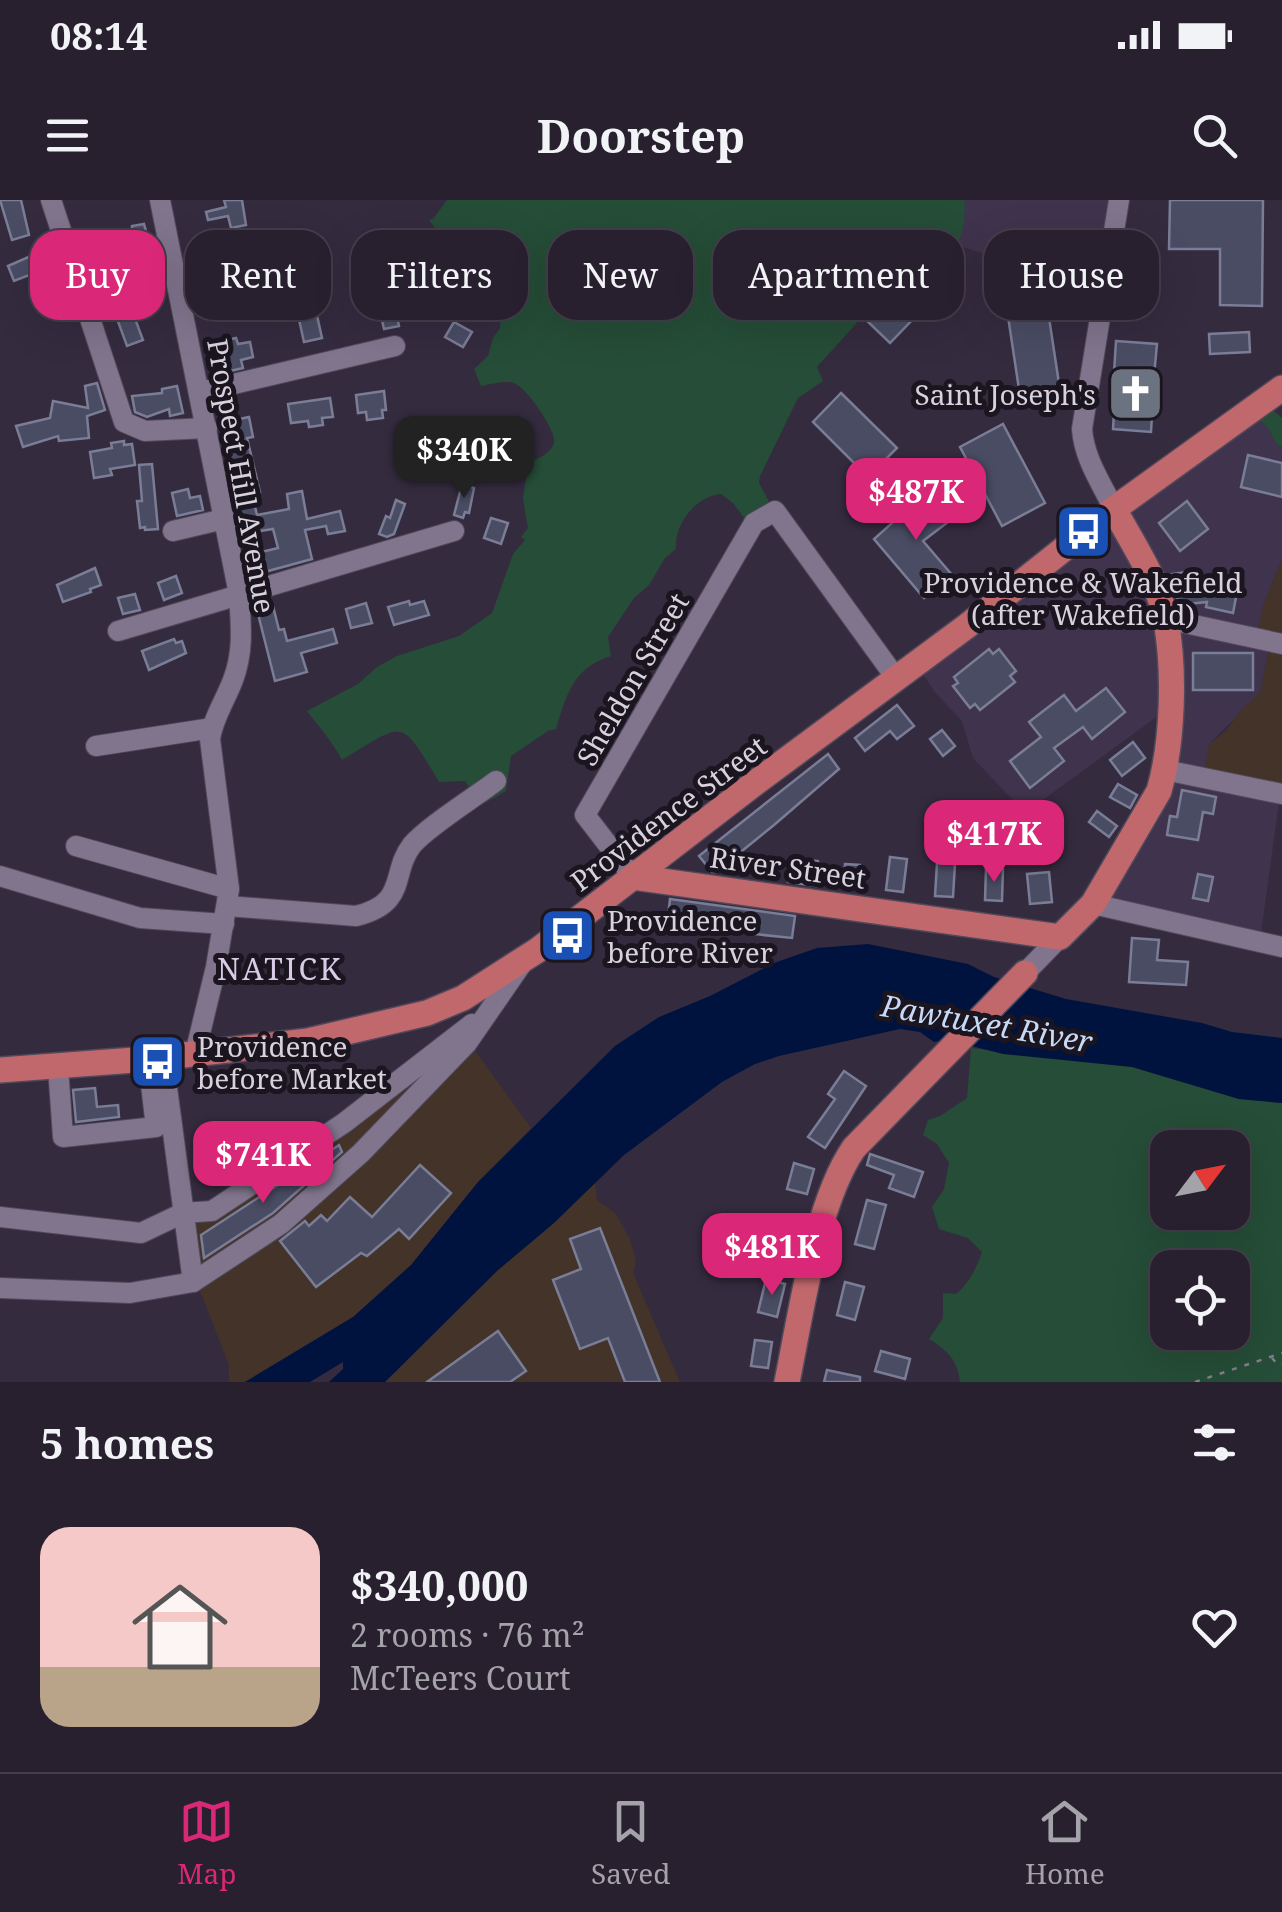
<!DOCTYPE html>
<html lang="en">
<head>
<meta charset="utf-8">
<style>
	body { margin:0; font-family:"Noto Serif",serif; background:#302837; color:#f1f3f6; height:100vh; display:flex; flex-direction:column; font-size:38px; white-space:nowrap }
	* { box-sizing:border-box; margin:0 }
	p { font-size:32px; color:#a5a3aa }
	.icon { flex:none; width:55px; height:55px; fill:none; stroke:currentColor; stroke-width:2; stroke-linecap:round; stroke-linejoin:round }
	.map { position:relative; height:1182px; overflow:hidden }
	.drawer { display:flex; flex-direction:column; background:#28202f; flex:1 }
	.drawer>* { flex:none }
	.guide { position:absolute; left:30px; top:30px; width:1222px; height:90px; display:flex; gap:20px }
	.needle { width:65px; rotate:58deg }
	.tools { position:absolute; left:1150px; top:930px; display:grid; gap:20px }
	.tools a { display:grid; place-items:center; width:100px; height:100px; border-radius:20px; background:#28202f; box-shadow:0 10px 40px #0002,0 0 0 2px #443e4b; font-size:50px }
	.price { position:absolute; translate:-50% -85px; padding:0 22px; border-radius:20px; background:#db2777; color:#fff; font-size:32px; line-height:65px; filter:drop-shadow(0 2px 5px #0008) }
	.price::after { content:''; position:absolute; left:50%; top:60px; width:30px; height:22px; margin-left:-15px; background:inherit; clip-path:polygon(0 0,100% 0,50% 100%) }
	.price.current { background:#222; color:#fff }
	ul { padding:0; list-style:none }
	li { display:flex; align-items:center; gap:30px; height:250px; padding:0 40px }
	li+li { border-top:2px solid #443e4b }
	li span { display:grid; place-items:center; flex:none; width:280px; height:200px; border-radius:30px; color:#555 }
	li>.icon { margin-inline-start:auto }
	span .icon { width:120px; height:120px; fill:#fffc; stroke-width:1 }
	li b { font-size:42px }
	h2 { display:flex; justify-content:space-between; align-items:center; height:120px; padding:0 40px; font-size:42px }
	.chip { padding:0 35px; border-radius:30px; background:#28202f; box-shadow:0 10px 40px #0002,0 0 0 2px #443e4b; font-size:35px; line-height:90px }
	.chip.current { background:#db2777; color:#fff }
	.status { display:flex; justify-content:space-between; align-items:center; height:70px; padding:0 50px; background:#28202f; direction:ltr }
	.status svg { height:28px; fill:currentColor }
	header { display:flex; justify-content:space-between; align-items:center; height:130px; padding:0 40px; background:#28202f; font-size:45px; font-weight:700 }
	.tab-bar { display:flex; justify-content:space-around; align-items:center; height:140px; border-top:2px solid #443e4b; background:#28202f; font-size:28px; color:#a5a3aa }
	.tab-bar a { display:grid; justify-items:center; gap:5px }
	.tab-bar .current { color:#db2777 }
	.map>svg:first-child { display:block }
	.built { fill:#40334d }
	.industrial { fill:#443329 }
	.green { fill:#254d37; fill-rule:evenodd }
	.water { fill:#00133f }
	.building { fill:#4a4c64; stroke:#7a7d96; stroke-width:2.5 }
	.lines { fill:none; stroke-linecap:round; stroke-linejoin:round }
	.minor-casing { stroke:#51485a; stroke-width:22 }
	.major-casing { stroke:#51485a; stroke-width:28 }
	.path { stroke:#857d8d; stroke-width:2.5; stroke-dasharray:5 8; stroke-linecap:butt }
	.minor { stroke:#80758d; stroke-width:20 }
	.major { stroke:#c1686d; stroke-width:25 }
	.labels { text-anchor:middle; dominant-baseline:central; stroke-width:10; stroke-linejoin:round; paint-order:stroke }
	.poi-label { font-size:28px; fill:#d8d2df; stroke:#1a151f; text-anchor:start }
	.street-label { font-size:28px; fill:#d8d2df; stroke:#1a151f }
	.neighbourhood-label { font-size:30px; letter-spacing:2.5px; fill:#d8cbe6; stroke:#1a151f }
	.water-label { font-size:30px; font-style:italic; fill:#c6d9f7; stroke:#1a151f }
</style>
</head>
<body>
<div class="status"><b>08:14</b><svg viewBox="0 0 49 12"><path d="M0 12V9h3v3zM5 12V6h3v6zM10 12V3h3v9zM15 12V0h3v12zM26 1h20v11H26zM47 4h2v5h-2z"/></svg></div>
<header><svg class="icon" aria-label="menu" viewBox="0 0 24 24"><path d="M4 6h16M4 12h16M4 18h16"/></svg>Doorstep<svg class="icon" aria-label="search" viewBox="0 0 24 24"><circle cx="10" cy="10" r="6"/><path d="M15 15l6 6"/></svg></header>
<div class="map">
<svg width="1282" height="1182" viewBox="0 0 1282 1182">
	<rect width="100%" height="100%" fill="#352b3f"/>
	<g class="built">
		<polygon points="965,0 1114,0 1107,74 1041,72 963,47 958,44"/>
		<polygon points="1250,211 1268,228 1277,245 1282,247 1282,359 1263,406 1270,445 1260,493 1209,544 1280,595 1260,740 1093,708 1150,611 1166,510 1025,613 973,558 962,521 934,491 917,465"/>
	</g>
	<g class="industrial">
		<polygon points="1282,359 1282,594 1203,577 1209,544 1227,530 1239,512 1260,493 1270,445 1256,439 1263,406"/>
		<polygon points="458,827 531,928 478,982 411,1065 353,1117 245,1182 229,1182 229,1165 199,1088 190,1009 228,997"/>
		<polygon points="595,983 597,1000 616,1014 630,1039 636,1061 633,1073 680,1182 385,1182 497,1071"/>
	</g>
	<g class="green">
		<path d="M447,0H965L964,23L957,51L945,53L931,66L918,55L907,60L869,99L863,116L817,167L823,181L798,198L760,276L759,283L772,307L751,327L733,303L721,294C696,296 674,324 676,349L665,358L649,385L634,398L608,437L611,456C572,468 566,497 556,529L548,531L511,556L506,591L481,605L465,581L439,582C400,517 406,521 342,560C332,541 320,528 307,511L358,484L377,467L397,456L459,436L492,413L513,354L525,340L521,337L528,328L523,299L528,263C538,258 551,254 554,243C557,231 526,187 514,183C505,180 491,184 481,186L474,169L488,156L493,138L500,128L502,80C490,68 484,55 473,42L443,38L429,20L433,19Z"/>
		<polygon points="1264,202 1282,218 1282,247 1277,245 1268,228 1250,211"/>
		<path d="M971,848L1132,867L1239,899L1282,903V1182H960C958,1160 947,1150 929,1139L943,1118V1093L956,1094C970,1082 976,1069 982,1052L968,1038L939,1029L932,1007L944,989L949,963L937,944L923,935L928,920L940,916L967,898ZM1168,948H1232V1012H1168ZM1168,1068H1232V1132H1168Z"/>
	</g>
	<polygon class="water" points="868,744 968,764 994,777 1066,799 1202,823 1232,832 1282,838 1282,903 1239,899 1132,867 1003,854 948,840 934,842 920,832 900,829 779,856 755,864 722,882 624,955 554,1023 497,1071 385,1182 329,1182 343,1169 343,1162 310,1182 245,1182 353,1117 411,1065 478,982 615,846 659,817 710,796 774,763 817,748"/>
	<g class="building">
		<polygon points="0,0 21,0 29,35 12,40"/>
		<polygon points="224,0 242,0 246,25 231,28 228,16 208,20 206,12 226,7"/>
		<polygon points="1170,0 1263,0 1262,106 1220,105 1220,49 1169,49"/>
		<polygon points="144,24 151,49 128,53 125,33 132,32 132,26"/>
		<polygon points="375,38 388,45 371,79 406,70 409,82 405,83 409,101 394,104 399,126 384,129 376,94 366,97 359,64 363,63"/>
		<polygon points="213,45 218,65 188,72 185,55"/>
		<polygon points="54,53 58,64 14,81 8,66 33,55 35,61"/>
		<polygon points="914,67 940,91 890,143 865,119"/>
		<polygon points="1046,98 1060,190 1020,196 1006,103"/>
		<polygon points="128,100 143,140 127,146 112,105"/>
		<polygon points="316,111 322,138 304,142 298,115"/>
		<polygon points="454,122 472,132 463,147 445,137"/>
		<polygon points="1249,132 1250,152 1210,154 1209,134"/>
		<polygon points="236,138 238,144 250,142 253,157 241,160 243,168 222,173 216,142"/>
		<polygon points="1116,141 1157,144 1154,176 1148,176 1145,214 1152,215 1151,232 1113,229 1114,212 1121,212 1124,174 1114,173"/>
		<polygon points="97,183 105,210 87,216 89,238 59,241 58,236 23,247 16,226 50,218 53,201 88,208 85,186"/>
		<polygon points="177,186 183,213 170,216 169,209 147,217 135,212 132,196 162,193 162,189"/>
		<polygon points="384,191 386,210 382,210 383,218 367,220 366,212 358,213 356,195"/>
		<polygon points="841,193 897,248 868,277 813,222"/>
		<polygon points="330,198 333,217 322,218 323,225 309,227 308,221 291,223 288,204"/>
		<polygon points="249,217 253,237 247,238 260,292 252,294 257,315 289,309 287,294 302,291 307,319 340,311 345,331 328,334 326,326 305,330 312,359 250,376 245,356 278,348 273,329 260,331 259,326 243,330 220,223"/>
		<polygon points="431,222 432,233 412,235 411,224"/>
		<polygon points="1003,224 1045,303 1002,326 960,247"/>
		<polygon points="124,241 124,245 132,244 135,265 110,269 112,275 94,278 90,252 112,248 111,243"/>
		<polygon points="1248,255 1282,263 1282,297 1241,287"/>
		<polygon points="152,264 158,329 145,330 145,327 140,328 137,301 142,301 139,265"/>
		<polygon points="462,284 474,288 469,313 465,312 463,318 454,315"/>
		<polygon points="922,286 948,322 923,341 953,376 924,398 874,339 911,306 905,298"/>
		<polygon points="188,289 190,298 200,296 203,310 177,316 172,293"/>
		<polygon points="396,300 405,304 394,334 387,337 379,334 386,316 390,318"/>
		<polygon points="1187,301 1208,329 1180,351 1159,323"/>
		<polygon points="491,318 508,323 501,344 484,338"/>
		<polygon points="95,368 101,385 90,389 91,392 63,402 57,385"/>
		<polygon points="1194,371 1196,383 1237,392 1233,413 1206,407 1207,402 1179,405 1172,374"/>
		<polygon points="176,376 182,393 164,400 158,383"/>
		<polygon points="135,394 140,410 123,414 118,398"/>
		<polygon points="409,401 410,405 424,401 429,415 394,425 388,407"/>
		<polygon points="272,402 279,430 284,429 287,441 333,429 337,443 301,453 307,472 275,481 256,406"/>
		<polygon points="366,403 372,423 351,428 346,409"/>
		<polygon points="174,439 176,443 182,441 186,453 149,470 142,451"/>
		<polygon points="989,449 993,454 999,449 1016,471 1010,476 1015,482 980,510 975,504 970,508 953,486 958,483 954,477"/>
		<rect x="1193" y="453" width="60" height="37"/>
		<polygon points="1106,488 1125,512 1092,539 1083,527 1054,548 1064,561 1030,588 1010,561 1041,537 1029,522 1064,495 1076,511"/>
		<polygon points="897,505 914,526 897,539 890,531 865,551 855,538"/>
		<polygon points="942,530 955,546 943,556 930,539"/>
		<polygon points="1133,542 1145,558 1122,576 1110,560"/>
		<polygon points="828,554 839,569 774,625 716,672 712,672 699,656"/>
		<polygon points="1118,584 1137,595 1130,608 1110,597"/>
		<polygon points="1182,590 1216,597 1213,614 1203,612 1198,640 1167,635 1170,616 1177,617"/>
		<polygon points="1097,611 1117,626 1109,637 1089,622"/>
		<polygon points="890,657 907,659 903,692 886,690"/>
		<polygon points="791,658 818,661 816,686 788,682"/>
		<polygon points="937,663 955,664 953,697 935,696"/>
		<polygon points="845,664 860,665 858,689 843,687"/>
		<polygon points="986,669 1003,669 1002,701 985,700"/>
		<polygon points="1049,672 1052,702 1030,704 1027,674"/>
		<polygon points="1198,674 1213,677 1208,701 1193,698"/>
		<polygon points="670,699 795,716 792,738 667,725"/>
		<polygon points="1132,738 1159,740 1157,760 1188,762 1186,785 1129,782"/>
		<polygon points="844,871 866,886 825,948 808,937 835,899 828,894"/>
		<polygon points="95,888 97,907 118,905 119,917 76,922 73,890"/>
		<polygon points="339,945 342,952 273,1013 204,1058 201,1035"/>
		<polygon points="870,954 923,972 914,997 889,988 894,975 867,965"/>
		<polygon points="794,963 814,969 807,994 787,989"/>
		<polygon points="420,965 451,993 409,1039 399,1029 367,1056 361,1053 316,1087 280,1041 305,1021 309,1026 321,1015 327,1021 350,997 372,1017"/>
		<polygon points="867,1000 886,1005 874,1049 855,1044"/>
		<polygon points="780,1021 799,1026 794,1046 775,1041"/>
		<polygon points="600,1028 660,1182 625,1182 608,1138 580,1149 553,1080 581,1069 570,1039"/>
		<polygon points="766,1079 785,1084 777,1117 758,1112"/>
		<polygon points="845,1082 864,1087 855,1120 837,1115"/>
		<polygon points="498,1131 526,1171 510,1182 427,1182"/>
		<polygon points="755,1140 772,1142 768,1168 751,1166"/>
		<polygon points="881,1151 910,1159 905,1179 875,1171"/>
		<polygon points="827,1170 860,1177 860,1182 824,1182"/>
	</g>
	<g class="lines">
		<defs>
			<g id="minor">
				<polyline points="51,0 124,222 145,231 207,228"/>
				<path d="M160,0L239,394C241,425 244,451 233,480C225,501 213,518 210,539L229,689L216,767L195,854"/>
				<polyline points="200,192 395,146"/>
				<path d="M1114,309C1101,283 1084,258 1082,229L1119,0"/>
				<polyline points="173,331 224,319"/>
				<polyline points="1166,419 1282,444"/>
				<polyline points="118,431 454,331"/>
				<polyline points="96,546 212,528"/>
				<polyline points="1165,570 1282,594"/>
				<polyline points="76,646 229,689"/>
				<polyline points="0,676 140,718 224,724"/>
				<polyline points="633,677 585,615 754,323 775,311 896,478"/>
				<polyline points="1093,704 1282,747"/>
				<path d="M227,706L356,716C409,703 390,673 412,645C427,627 475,597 496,581"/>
				<polyline points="1025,773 1060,737"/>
				<polyline points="163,858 193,1082"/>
				<polyline points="58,867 63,937 156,927 148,859"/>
				<polyline points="0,1017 141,1033 183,1013 212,1011 344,923 472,824"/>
				<polyline points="0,1088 130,1093 193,1082 281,1024 361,953 467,843 523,762"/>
			</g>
			<g id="major">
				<path d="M633,677L1060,737L1093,704L1159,591C1173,543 1175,470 1166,421C1159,382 1133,344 1114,309"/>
				<polyline points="0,870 148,859 308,841 427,813 463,798 538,750 755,583 967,426 1114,309 1282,188"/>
				<path d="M787,1182C801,1114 816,1003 854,948L1025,773"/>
			</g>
		</defs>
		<use href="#minor" class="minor-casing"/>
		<use href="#major" class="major-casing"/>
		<g class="path">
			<polyline points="1272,1158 1278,1165 1282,1164"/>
			<polyline points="1195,1182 1282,1153"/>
		</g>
		<use href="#minor" class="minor"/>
		<use href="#major" class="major"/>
	</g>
	<defs>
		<symbol id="church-square" viewBox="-11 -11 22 22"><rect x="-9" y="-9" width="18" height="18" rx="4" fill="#6b7280" stroke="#1a151f"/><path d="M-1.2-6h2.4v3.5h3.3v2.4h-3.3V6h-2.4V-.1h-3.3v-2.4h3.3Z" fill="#fff"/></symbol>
		<symbol id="bus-square" viewBox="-11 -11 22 22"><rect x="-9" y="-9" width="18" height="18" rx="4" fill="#1a4fb4" stroke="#1a151f"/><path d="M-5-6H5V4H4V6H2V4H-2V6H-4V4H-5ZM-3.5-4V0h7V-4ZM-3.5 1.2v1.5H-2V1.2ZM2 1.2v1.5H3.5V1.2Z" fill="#fff"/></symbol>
	</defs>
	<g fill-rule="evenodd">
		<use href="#church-square" x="1104" y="162" width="63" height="63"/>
		<use href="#bus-square" x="1052" y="300" width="63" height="63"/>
		<use href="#bus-square" x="536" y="704" width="63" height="63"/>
		<use href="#bus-square" x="126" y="830" width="63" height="63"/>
	</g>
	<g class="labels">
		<g class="poi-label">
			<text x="1096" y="194" text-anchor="end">Saint Joseph's</text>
			<text x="1083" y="382" text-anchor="middle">Providence &amp; Wakefield<tspan x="1083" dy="32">(after Wakefield)</tspan></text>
			<text x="607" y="720">Providence<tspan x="607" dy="32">before River</tspan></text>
			<text x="197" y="846">Providence<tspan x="197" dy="32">before Market</tspan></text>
		</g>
		<g class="street-label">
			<text transform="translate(242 276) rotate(80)">Prospect Hill Avenue</text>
			<text transform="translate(632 479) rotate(-60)">Sheldon Street</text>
			<text transform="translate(668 613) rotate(-37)">Providence Street</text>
			<text transform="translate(788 667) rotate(8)">River Street</text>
		</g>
		<g class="neighbourhood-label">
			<text x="280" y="768">NATICK</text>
		</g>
		<g class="water-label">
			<text transform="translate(987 823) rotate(10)">Pawtuxet River</text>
		</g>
	</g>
</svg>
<div class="tools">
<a><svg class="needle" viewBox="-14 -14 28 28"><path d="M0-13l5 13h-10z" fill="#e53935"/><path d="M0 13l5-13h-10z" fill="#a5a3aa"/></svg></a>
<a><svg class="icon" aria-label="locate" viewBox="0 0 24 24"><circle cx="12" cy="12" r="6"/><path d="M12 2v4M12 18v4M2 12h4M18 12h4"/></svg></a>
</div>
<b class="price current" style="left:464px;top:301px">$340K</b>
<b class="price" style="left:916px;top:343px">$487K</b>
<b class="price" style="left:994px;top:685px">$417K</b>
<b class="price" style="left:263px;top:1006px">$741K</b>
<b class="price" style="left:772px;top:1098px">$481K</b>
<div class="guide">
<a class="chip current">Buy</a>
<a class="chip">Rent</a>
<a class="chip">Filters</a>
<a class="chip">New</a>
<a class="chip">Apartment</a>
<a class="chip">House</a>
</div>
</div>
<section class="drawer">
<h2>5 homes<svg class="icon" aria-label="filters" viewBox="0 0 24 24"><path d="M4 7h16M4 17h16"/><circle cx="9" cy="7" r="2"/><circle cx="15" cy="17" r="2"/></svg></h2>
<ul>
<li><span style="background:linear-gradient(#f6c9c9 70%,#b9a48a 0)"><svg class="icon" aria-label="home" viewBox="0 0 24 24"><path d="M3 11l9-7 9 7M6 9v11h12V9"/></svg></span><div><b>$340,000</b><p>2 rooms · 76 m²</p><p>McTeers Court</p></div><svg class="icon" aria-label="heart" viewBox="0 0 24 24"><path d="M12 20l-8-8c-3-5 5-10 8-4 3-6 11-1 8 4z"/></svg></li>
</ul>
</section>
<nav class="tab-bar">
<a class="current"><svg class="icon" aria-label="map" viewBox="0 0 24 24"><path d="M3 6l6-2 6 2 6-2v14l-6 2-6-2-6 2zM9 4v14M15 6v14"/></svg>Map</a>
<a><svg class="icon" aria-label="saved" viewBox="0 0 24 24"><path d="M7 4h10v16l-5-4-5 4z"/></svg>Saved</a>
<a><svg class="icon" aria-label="home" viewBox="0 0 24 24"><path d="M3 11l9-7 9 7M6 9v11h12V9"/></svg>Home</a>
</nav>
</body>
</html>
